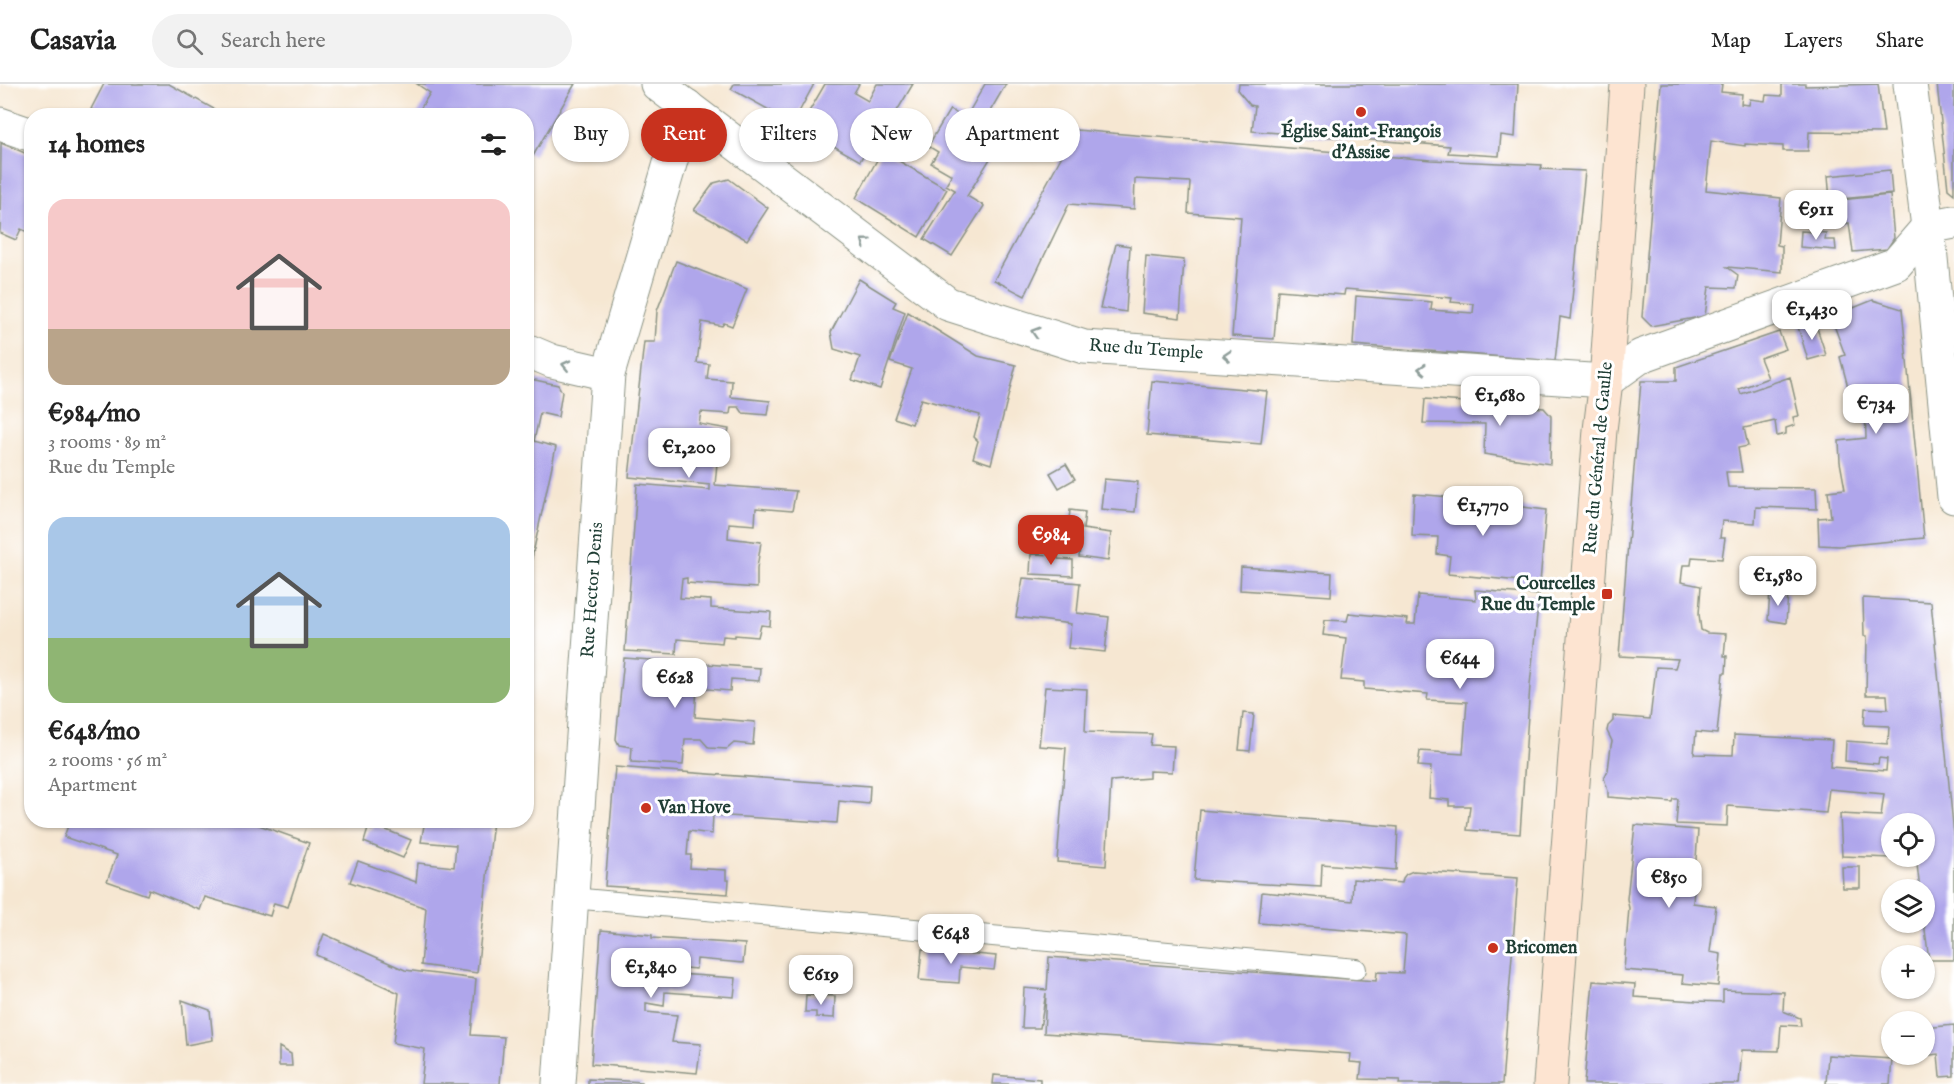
<!DOCTYPE html>
<html lang="en">
<head>
<meta charset="utf-8">
<style>
	body { margin:0; font-family:"IM FELL English",serif; background:#f2f2f2; color:#222; height:100vh; display:flex; flex-direction:column; font-size:22px; white-space:nowrap }
	* { box-sizing:border-box; margin:0 }
	p { font-size:20px; color:#767676 }
	.icon { flex:none; width:33px; height:33px; fill:none; stroke:currentColor; stroke-width:2; stroke-linecap:round; stroke-linejoin:round }
	.map { position:relative; flex:1; overflow:hidden }
	.drawer { position:absolute; left:24px; top:24px; width:510px; height:720px; display:flex; flex-direction:column; background:#fff; border-radius:24px; box-shadow:0 2px 4px #0004 }
	.drawer>* { flex:none }
	.banner { position:absolute; left:552px; top:24px; width:570px; height:54px; display:flex; gap:12px }
	.tools { position:absolute; left:1881px; top:729px; display:grid; gap:12px }
	.tools a { display:grid; place-items:center; width:54px; height:54px; border-radius:50%; background:#fff; box-shadow:0 2px 4px #0004; font-size:30px }
	.price { position:absolute; translate:-50% -51px; padding:0 14px; border-radius:12px; background:#fff; color:#222; font-size:20px; line-height:39px; filter:drop-shadow(0 2px 3px #0008) }
	.price::after { content:''; position:absolute; left:50%; top:36px; width:18px; height:14px; margin-left:-9px; background:inherit; clip-path:polygon(0 0,100% 0,50% 100%) }
	.price.current { background:#c8321e; color:#fff }
	ul { padding:0; list-style:none }
	li { display:grid; align-content:center; gap:12px; height:318px; padding:0 24px }
	li span { display:grid; place-items:center; height:186px; border-radius:18px; color:#555 }
	li>.icon { margin-inline-start:auto }
	span .icon { width:108px; height:108px; fill:#fffc; stroke-width:1 }
	li b { font-size:26px }
	h2 { display:flex; justify-content:space-between; align-items:center; height:72px; padding:0 24px; font-size:26px }
	.chip { padding:0 21px; border-radius:27px; background:#fff; box-shadow:0 2px 4px #0004; font-size:21px; line-height:54px }
	.chip.current { background:#c8321e; color:#fff }
	header { display:flex; align-items:center; gap:36px; box-sizing:border-box; height:84px; padding:0 30px; background:#fff; border-bottom:2px solid #e0e0e0 }
	header strong { font-size:28px }
	nav { display:flex; gap:33px; margin-inline-start:auto; font-size:21px }
	.search { width:420px; height:54px; background:#f2f2f2; display:flex; align-items:center; gap:15px; box-sizing:border-box; padding:0 21px; border-radius:33px; color:#767676; font-size:22px }
	.map>svg:first-child { display:block }
	.building { fill:#afa6eb }
	.lines { fill:none; stroke-linecap:round; stroke-linejoin:round }
	.lane-casing { stroke:#8a9283; stroke-width:22 }
	.street-casing { stroke:#8a9283; stroke-width:35 }
	.secondary-casing { stroke:#8a9283; stroke-width:35 }
	.lane { stroke:#fff; stroke-width:20 }
	.street { stroke:#fff; stroke-width:33 }
	.secondary { stroke:#fde4d1; stroke-width:33 }
	.oneway { stroke:#8f9e9a }
	.poi-dot { fill:#c8321e; stroke:#fff; stroke-width:2 }
	.labels { text-anchor:middle; dominant-baseline:central; stroke-width:6; stroke-linejoin:round; paint-order:stroke }
	.poi-label { font-size:18px; font-weight:bold; fill:#1f3d34; stroke:#fff; text-anchor:start }
	.street-label { font-size:18px; fill:#1f3d34; stroke:#fff }
</style>
</head>
<body>
<header>
<strong>Casavia</strong>
<div class="search"><svg class="icon" aria-label="search" viewBox="0 0 24 24"><circle cx="10" cy="10" r="6"/><path d="M15 15l6 6"/></svg>Search here</div>
<nav><a>Map</a><a>Layers</a><a>Share</a></nav>
</header>
<div class="map">
<svg width="1954" height="1000" viewBox="0 0 1954 1000">
	<rect width="100%" height="100%" fill="#fff"/>
	<filter id="ink" filterUnits="userSpaceOnUse"><feTurbulence type="fractalNoise" baseFrequency=".0167" numOctaves="2"/><feDisplacementMap in="SourceGraphic" scale="12" xChannelSelector="R" yChannelSelector="G"/><feConvolveMatrix kernelMatrix="1 2 1 2 8 2 1 2 1" color-interpolation-filters="sRGB"/></filter>
	<filter id="wash" filterUnits="userSpaceOnUse"><feTurbulence type="fractalNoise" baseFrequency=".008" numOctaves="4" result="noise"/><feDisplacementMap in="SourceGraphic" scale="24" xChannelSelector="R" yChannelSelector="G"/><feGaussianBlur stdDeviation="1.35" result="paint"/><feColorMatrix in="noise" values="0 0 0 0 0 0 0 0 0 0 0 0 0 0 0 0 0 1.4 0 .05"/><feComposite in="paint" operator="in"/></filter>
	<g filter="url(#wash)">
		<rect width="100%" height="100%" fill="#f6e7d2"/>
		<g id="blocks">
			<g class="building">
				<polygon points="104,0 169,0 214,25 211,32 103,32 91,25"/>
				<polygon points="417,0 575,0 533,72 526,68 526,32 471,32 466,29 465,32 416,32 430,9"/>
				<polygon points="734,0 814,0 793,39 731,5"/>
				<polygon points="825,0 859,0 854,9 868,17 877,0 913,0 894,32 887,28 860,77 800,43"/>
				<polygon points="985,0 1006,0 986,34 1001,43 996,51 1000,54 990,75 967,112 984,122 952,172 924,155 955,106 946,101 952,91 931,79 938,68 928,62 950,25 965,35"/>
				<polygon points="1239,0 1518,0 1515,53 1501,51 1499,72 1448,69 1450,62 1252,47 1255,22 1250,21 1238,7"/>
				<polygon points="1661,0 1722,0 1721,8 1742,10 1741,20 1749,21 1750,15 1765,17 1766,11 1782,12 1782,0 1805,0 1805,2 1878,0 1884,49 1809,48 1808,67 1783,67 1783,62 1745,60 1745,62 1711,57 1706,106 1781,114 1777,161 1782,162 1782,188 1727,183 1738,191 1736,204 1709,203 1705,232 1651,242 1642,233"/>
				<polygon points="1937,0 1954,0 1954,110 1948,105"/>
				<polygon points="1076,46 1431,76 1542,81 1541,85 1585,87 1570,235 1560,233 1555,277 1353,261 1356,212 1432,218 1431,226 1473,229 1474,220 1451,218 1452,214 1345,205 1344,211 1278,206 1274,255 1232,252 1241,133 1188,129 1190,98 1135,95 1134,125 1069,120 1025,212 994,196"/>
				<polygon points="1,59 32,72 32,146 30,149 21,145 16,156 0,149"/>
				<polygon points="882,67 947,105 919,153 856,114"/>
				<polygon points="1890,86 1892,110 1830,116 1828,92"/>
				<polygon points="729,95 768,124 747,156 694,126 714,99"/>
				<polygon points="1890,111 1894,154 1887,165 1853,168 1849,139 1833,142 1830,117"/>
				<polygon points="1801,147 1826,149 1825,156 1835,156 1836,166 1800,163"/>
				<polygon points="1116,160 1130,162 1126,228 1100,224"/>
				<polygon points="1146,172 1184,176 1180,234 1142,229"/>
				<polygon points="676,177 747,205 732,242 724,239 722,242 702,238 697,279 709,280 707,295 732,297 731,313 770,317 768,331 743,329 739,323 731,323 730,330 701,328 699,340 729,345 725,359 719,357 715,401 796,407 792,427 756,424 755,441 729,439 728,454 761,458 757,484 757,504 687,499 687,494 682,495 680,514 711,516 711,524 771,528 770,542 761,541 758,553 735,551 735,553 723,552 722,559 677,555 676,570 625,567 637,400 710,406 710,401 629,393 644,258 655,258 657,227"/>
				<polygon points="859,195 896,218 893,223 905,228 880,305 852,296 860,273 834,265 831,248"/>
				<polygon points="1873,216 1902,225 1924,454 1839,462 1819,461 1818,434 1831,433 1828,407 1845,405 1840,378 1839,357 1866,354 1865,320 1853,322 1840,273 1845,271 1831,233"/>
				<polygon points="908,228 978,272 1016,281 991,380 973,374 978,357 974,353 980,331 921,315 912,340 894,334 912,285 890,278"/>
				<polygon points="1815,238 1826,271 1808,276 1798,243"/>
				<polygon points="1779,248 1786,265 1760,274 1768,294 1739,305 1741,310 1790,293 1799,332 1793,333 1795,341 1786,344 1786,350 1777,352 1775,337 1744,344 1748,362 1738,364 1742,388 1726,388 1728,403 1816,404 1817,425 1756,423 1755,439 1722,437 1720,454 1725,454 1722,475 1692,473 1691,481 1683,481 1681,498 1701,502 1699,530 1701,546 1707,549 1726,550 1724,572 1727,572 1726,589 1723,589 1717,650 1696,648 1694,670 1733,671 1734,651 1832,656 1830,683 1886,687 1887,675 1879,674 1878,680 1845,677 1846,657 1888,660 1889,642 1864,641 1865,624 1888,625 1887,611 1866,611 1867,552 1864,552 1863,514 1931,518 1954,751 1954,876 1929,876 1924,838 1924,806 1920,806 1916,772 1924,772 1924,740 1892,740 1892,774 1842,772 1840,730 1881,732 1884,710 1829,705 1826,729 1728,722 1727,742 1676,740 1678,715 1673,715 1672,718 1608,713 1608,707 1604,694 1608,686 1611,662 1612,657 1607,647 1608,642 1613,637 1613,632 1650,635 1656,583 1675,584 1678,575 1619,572 1641,297 1676,297 1676,283"/>
				<polygon points="526,294 558,301 562,308 558,333 540,329 534,357 556,363 527,497"/>
				<polygon points="1152,297 1267,307 1261,360 1147,351"/>
				<polygon points="1425,315 1544,324 1551,332 1550,380 1484,370 1485,340 1423,339"/>
				<polygon points="1066,380 1075,395 1059,404 1050,389"/>
				<polygon points="1104,395 1138,398 1135,428 1101,425"/>
				<polygon points="1414,410 1439,412 1546,426 1540,499 1448,490 1450,472 1437,470 1438,453 1412,452"/>
				<polygon points="1070,426 1085,428 1083,445 1111,449 1108,477 1079,473 1081,456 1067,455"/>
				<polygon points="1031,470 1058,471 1058,475 1073,476 1073,492 1030,490"/>
				<polygon points="1241,483 1332,489 1331,512 1240,506"/>
				<polygon points="1023,494 1080,499 1077,529 1109,533 1105,568 1068,564 1071,540 1016,533"/>
				<polygon points="1475,506 1539,511 1530,601 1520,750 1467,746 1470,722 1449,722 1449,716 1429,714 1431,683 1418,682 1420,667 1463,670 1467,618 1427,616 1428,610 1364,605 1364,598 1341,596 1346,554 1323,551 1325,536 1347,537 1349,529 1408,535 1407,540 1415,540 1418,511 1476,516"/>
				<polygon points="1770,507 1788,509 1786,539 1768,536"/>
				<polygon points="624,574 760,584 759,597 731,595 730,607 697,604 695,633 755,638 753,661 734,659 727,665 709,664 701,655 685,655 683,681 631,678 632,663 619,661 616,655"/>
				<polygon points="1045,603 1087,605 1085,648 1152,650 1150,661 1174,662 1172,688 1149,687 1149,694 1111,697 1106,782 1057,778 1066,664 1039,662"/>
				<polygon points="1243,629 1254,630 1250,667 1239,666"/>
				<polygon points="615,683 870,702 869,720 839,717 837,739 713,731 712,750 689,747 687,771 691,771 690,784 726,786 726,796 729,796 728,810 605,802"/>
				<polygon points="1200,726 1398,743 1396,786 1322,780 1321,803 1194,796"/>
				<polygon points="70,736 245,736 309,759 288,823 274,819 270,832 205,813 200,826 149,805 147,811 107,797 117,771 64,753"/>
				<polygon points="425,736 493,736 477,889 421,881 426,824 350,798 358,777 416,798 418,779 454,783 456,761 421,758"/>
				<polygon points="374,741 411,756 403,774 364,758 368,745 372,746"/>
				<polygon points="1635,741 1698,746 1693,819 1716,822 1710,868 1721,870 1718,902 1682,899 1683,891 1624,886 1629,824 1627,815"/>
				<polygon points="1842,783 1860,783 1860,804 1843,804"/>
				<polygon points="1413,787 1518,794 1502,1000 1399,1000 1400,996 1360,995 1362,979 1350,978 1351,970 1044,949 1046,909 1040,944 1022,944 1024,904 1047,906 1049,873 1376,897 1377,888 1403,889 1406,851 1259,839 1262,808 1352,817 1353,795 1402,799 1403,794 1406,790"/>
				<polygon points="601,846 652,851 652,854 745,860 743,879 697,875 696,885 650,881 649,888 736,894 734,913 665,908 664,922 646,919 646,928 677,931 672,958 701,960 697,989 591,980"/>
				<polygon points="324,850 405,886 476,895 471,951 504,953 500,1000 421,1000 425,965 393,959 399,909 316,871"/>
				<polygon points="922,865 996,872 994,886 960,883 959,899 919,896"/>
				<polygon points="1593,897 1635,900 1634,913 1696,917 1723,918 1723,906 1784,908 1783,927 1800,934 1801,942 1781,941 1779,967 1742,966 1739,1000 1584,1000"/>
				<polygon points="806,911 835,912 834,934 816,933 816,928 805,928"/>
				<polygon points="182,916 210,926 213,956 186,961"/>
				<polygon points="1954,941 1954,992 1940,993 1938,970 1924,972 1924,944"/>
				<polygon points="279,963 291,970 292,982 279,982"/>
				<polygon points="1828,971 1892,975 1890,1000 1826,1000"/>
				<polygon points="994,991 1040,995 1040,1000 993,1000"/>
				<polygon points="588,995 626,997 642,998 642,1000 588,1000"/>
			</g>
		</g>
	</g>
	<g filter="url(#ink)">
		<use href="#blocks" fill-opacity="0" stroke="#8a9283" stroke-width="1.5"/>
		<g class="lines">
			<defs>
				<polyline id="lane" points="572,814 1356,885"/>
				<g id="street">
					<polyline points="657,0 948,220 1084,263 1606,297 1641,272 1896,180 1928,143 1954,138"/>
					<polyline points="1910,0 1928,143 1954,413"/>
					<polyline points="0,40 32,51"/>
					<polyline points="526,266 552,277 608,290"/>
					<polyline points="559,1000 608,290 687,22"/>
				</g>
				<polyline id="secondary" points="1550,1000 1600,346 1606,297 1627,0"/>
			</defs>
			<use href="#lane" class="lane-casing"/>
			<use href="#street" class="street-casing"/>
			<use href="#secondary" class="secondary-casing"/>
			<use href="#lane" class="lane"/>
			<use href="#street" class="street"/>
			<use href="#secondary" class="secondary"/>
		</g>
		<defs><path id="oneway-chevron" d="M-2-3.5L2.5 0L-2 3.5" fill="none" stroke-width="1.6" stroke-linecap="round" stroke-linejoin="round" transform="scale(1.5)"/></defs>
		<g class="oneway">
			<use href="#oneway-chevron" transform="translate(865 158) rotate(-143)"/>
			<use href="#oneway-chevron" transform="translate(1035 248) rotate(-163)"/>
			<use href="#oneway-chevron" transform="translate(1227 272) rotate(-176)"/>
			<use href="#oneway-chevron" transform="translate(566 281) rotate(-167)"/>
			<use href="#oneway-chevron" transform="translate(1422 285) rotate(-176)"/>
		</g>
	</g>
	<g class="poi-dot">
		<circle cx="1361" cy="28" r="6"/>
		<rect x="1601" y="504" width="12" height="12" rx="3"/>
		<circle cx="646" cy="724" r="6"/>
		<circle cx="1493" cy="864" r="6"/>
	</g>
	<g class="labels">
		<g class="poi-label">
			<text x="1361" y="48" text-anchor="middle">Église Saint-François<tspan x="1361" dy="21">d'Assise</tspan></text>
			<text x="1595" y="500" text-anchor="end">Courcelles<tspan x="1595" dy="21">Rue du Temple</tspan></text>
			<text x="658" y="724">Van Hove</text>
			<text x="1505" y="864">Bricomen</text>
		</g>
		<g class="street-label">
			<text transform="translate(1146 266) rotate(4)">Rue du Temple</text>
			<text transform="translate(1599 374) rotate(-85)">Rue du Général de Gaulle</text>
			<text transform="translate(593 506) rotate(-86)">Rue Hector Denis</text>
		</g>
	</g>
</svg>
<div class="tools">
<a><svg class="icon" aria-label="locate" viewBox="0 0 24 24"><circle cx="12" cy="12" r="6"/><path d="M12 2v4M12 18v4M2 12h4M18 12h4"/></svg></a>
<a><svg class="icon" aria-label="layers" viewBox="0 0 24 24"><path d="M12 4l9 5-9 5-9-5zM3 14l9 5 9-5"/></svg></a>
<a>+</a>
<a>−</a>
</div>
<b class="price" style="left:1816px;top:157px">€911</b>
<b class="price" style="left:1812px;top:257px">€1,430</b>
<b class="price" style="left:1500px;top:343px">€1,680</b>
<b class="price" style="left:1876px;top:351px">€734</b>
<b class="price" style="left:689px;top:395px">€1,200</b>
<b class="price" style="left:1483px;top:453px">€1,770</b>
<b class="price current" style="left:1051px;top:482px">€984</b>
<b class="price" style="left:1778px;top:523px">€1,580</b>
<b class="price" style="left:1460px;top:606px">€644</b>
<b class="price" style="left:675px;top:625px">€628</b>
<b class="price" style="left:1669px;top:825px">€850</b>
<b class="price" style="left:951px;top:881px">€648</b>
<b class="price" style="left:651px;top:915px">€1,840</b>
<b class="price" style="left:821px;top:922px">€619</b>
<div class="banner">
<a class="chip">Buy</a>
<a class="chip current">Rent</a>
<a class="chip">Filters</a>
<a class="chip">New</a>
<a class="chip">Apartment</a>
</div>
<section class="drawer">
<h2>14 homes<svg class="icon" aria-label="filters" viewBox="0 0 24 24"><path d="M4 7h16M4 17h16"/><circle cx="9" cy="7" r="2"/><circle cx="15" cy="17" r="2"/></svg></h2>
<ul>
<li><span style="background:linear-gradient(#f6c9c9 70%,#b9a48a 0)"><svg class="icon" aria-label="home" viewBox="0 0 24 24"><path d="M3 11l9-7 9 7M6 9v11h12V9"/></svg></span><div><b>€984/mo</b><p>3 rooms · 89 m²</p><p>Rue du Temple</p></div></li>
<li><span style="background:linear-gradient(#a9c7e8 65%,#8fb573 0)"><svg class="icon" aria-label="home" viewBox="0 0 24 24"><path d="M3 11l9-7 9 7M6 9v11h12V9"/></svg></span><div><b>€648/mo</b><p>2 rooms · 56 m²</p><p>Apartment</p></div></li>
</ul>
</section>
</div>
</body>
</html>
